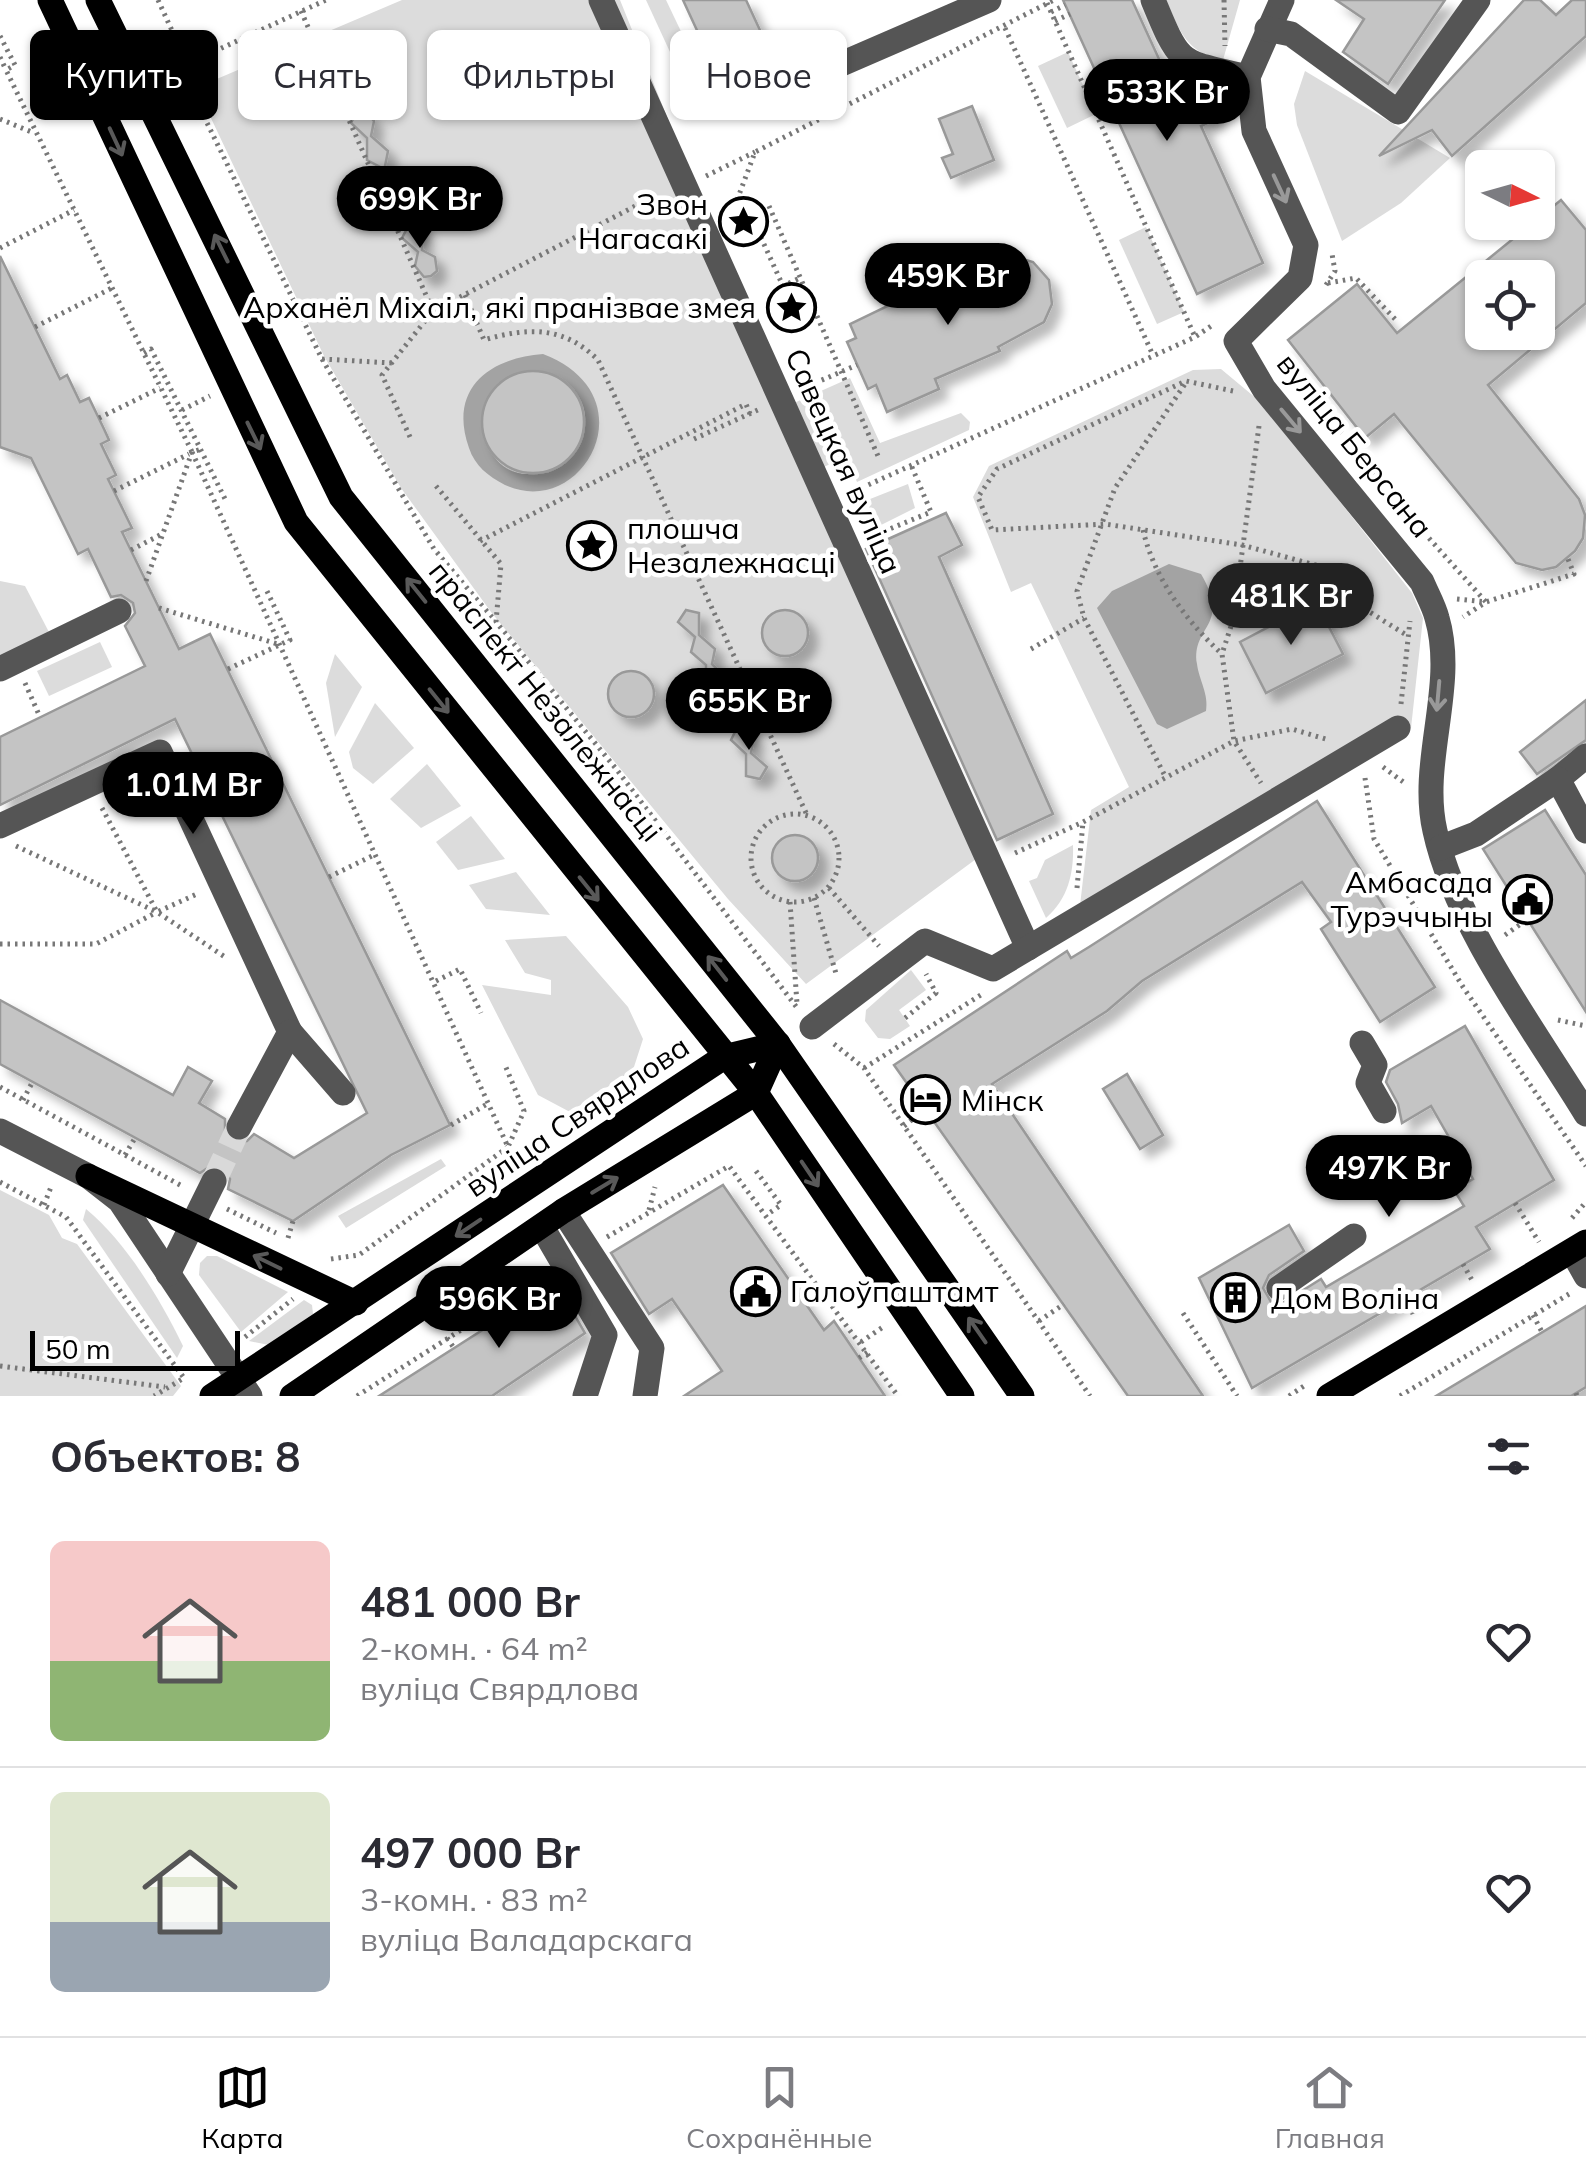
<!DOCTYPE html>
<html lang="ru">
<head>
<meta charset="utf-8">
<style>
	body { margin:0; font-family:Mulish,sans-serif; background:#f2f2f3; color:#2b2b33; height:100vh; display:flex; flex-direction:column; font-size:38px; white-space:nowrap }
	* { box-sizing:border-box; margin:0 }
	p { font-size:32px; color:#7c7c81 }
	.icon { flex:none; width:55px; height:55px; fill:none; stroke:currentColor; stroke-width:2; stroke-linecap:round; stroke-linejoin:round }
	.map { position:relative; height:1396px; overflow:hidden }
	.details { display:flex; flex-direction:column; background:#fff; flex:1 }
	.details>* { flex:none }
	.guide { position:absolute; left:30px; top:30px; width:1000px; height:90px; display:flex; gap:20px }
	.needle { width:65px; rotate:95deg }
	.tools { position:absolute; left:1465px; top:150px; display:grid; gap:20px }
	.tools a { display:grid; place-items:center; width:90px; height:90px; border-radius:15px; background:#fff; box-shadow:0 2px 8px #0004; font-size:50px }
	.scale { position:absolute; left:30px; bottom:25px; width:210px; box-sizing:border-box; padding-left:10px; border:5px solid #000; border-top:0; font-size:28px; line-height:35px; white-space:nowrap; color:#000; -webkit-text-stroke:8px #fff; paint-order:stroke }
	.price { position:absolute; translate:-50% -85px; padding:0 22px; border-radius:35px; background:#000; color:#fff; font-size:32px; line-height:65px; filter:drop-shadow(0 2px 5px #0008) }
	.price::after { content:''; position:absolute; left:50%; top:60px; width:30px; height:22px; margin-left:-15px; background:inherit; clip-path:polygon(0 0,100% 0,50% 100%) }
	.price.current { background:#222; color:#fff }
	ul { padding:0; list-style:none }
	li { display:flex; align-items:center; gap:30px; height:250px; padding:0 50px }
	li+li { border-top:2px solid #e1e1e2 }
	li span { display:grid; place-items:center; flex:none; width:280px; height:200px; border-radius:15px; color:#555 }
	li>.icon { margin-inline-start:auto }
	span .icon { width:120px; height:120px; fill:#fffc; stroke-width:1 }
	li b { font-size:42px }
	h2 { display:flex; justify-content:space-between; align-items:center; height:120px; padding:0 50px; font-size:42px }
	.chip { padding:0 35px; border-radius:15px; background:#fff; box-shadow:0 2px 8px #0004; font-size:35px; line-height:90px }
	.chip.current { background:#000; color:#fff }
	.tab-bar { display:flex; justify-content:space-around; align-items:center; height:140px; border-top:2px solid #e1e1e2; background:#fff; font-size:28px; color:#7c7c81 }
	.tab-bar a { display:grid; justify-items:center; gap:5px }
	.tab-bar .current { color:#000 }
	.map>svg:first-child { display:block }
	.green { fill:#dcdcdc }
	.water { fill:#a3a3a3; fill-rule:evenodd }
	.building { fill:#c4c4c4; stroke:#999; stroke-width:2.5; fill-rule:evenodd; filter:url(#shadow) }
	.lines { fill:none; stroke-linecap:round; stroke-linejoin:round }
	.minor-tunnel { stroke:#d9d9d9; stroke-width:25; stroke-dasharray:25 12; stroke-linecap:butt }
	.path { stroke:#777; stroke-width:5; stroke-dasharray:2.5 5; stroke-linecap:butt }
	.minor { stroke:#555; stroke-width:25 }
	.major { stroke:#000; stroke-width:25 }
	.oneway { stroke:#595959 }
	.oneway2 { stroke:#999 }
	.labels { text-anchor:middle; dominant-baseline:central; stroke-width:9; stroke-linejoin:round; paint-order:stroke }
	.poi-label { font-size:30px; fill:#000; stroke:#fff; text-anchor:start }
	.street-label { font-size:30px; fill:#000; stroke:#fff }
</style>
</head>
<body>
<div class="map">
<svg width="1586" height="1396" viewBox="0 0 1586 1396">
	<defs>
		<filter id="shadow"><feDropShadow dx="9" dy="9" stdDeviation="5" flood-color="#0004"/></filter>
	</defs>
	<rect width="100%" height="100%" fill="#fff"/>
	<g class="green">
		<polygon points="402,0 620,0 686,164 794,403 850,378 880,443 961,413 970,422 969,430 857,482 846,456 820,469 987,851 806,984 728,899 491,612 401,488 324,356 209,114 198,87"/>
		<polygon points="646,0 666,0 717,107 700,117"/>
		<path d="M1166,0H1240L1223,60C1187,53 1180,32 1166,0Z"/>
		<polygon points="1068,52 1096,114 1067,128 1038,66"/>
		<polygon points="1305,71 1450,158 1401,203 1342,241 1297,125 1294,104"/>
		<polygon points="1146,227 1184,312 1157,324 1119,240"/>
		<polygon points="1221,369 1263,404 1412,593 1423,618 1411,728 1078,923 1091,810 1129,787 1031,583 1011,592 973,497 989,466 1193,370"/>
		<polygon points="908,484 915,508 873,529 863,528 855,515 860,503"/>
		<polygon points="0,581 25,586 51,636 0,659"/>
		<polygon points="100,642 112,667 49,696 37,671"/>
		<polygon points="335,654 362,687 335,737 326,683"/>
		<polygon points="375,703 414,748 373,784 353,768 349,752"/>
		<polygon points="427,764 461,806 421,828 390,799"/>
		<polygon points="471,816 505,859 458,870 436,842"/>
		<path d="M1073,845C1074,873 1068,899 1046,918L1029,881L1037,878L1045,860Z"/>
		<polygon points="516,872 550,915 486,909 469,885"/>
		<polygon points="566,936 628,1007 643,1039 633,1070 570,1112 538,1095 482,985 551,995 551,980 525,973 505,940"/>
		<polygon points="911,970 926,990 899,1010 910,1026 890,1039 878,1038 865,1021 866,1010"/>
		<polygon points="441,1159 446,1166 346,1228 338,1216"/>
		<polygon points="0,1190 49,1215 62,1238 77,1244 181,1386 173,1396 0,1396"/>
		<path d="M86,1209C127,1243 160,1299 183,1346L177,1358L83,1220Z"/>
		<polygon points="207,1256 217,1256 288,1292 241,1332 199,1275 200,1263"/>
		<polygon points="304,1300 312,1305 313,1314 269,1345 249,1341"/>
	</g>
	<g class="water">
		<path d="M543,354C652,396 582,521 505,485C488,476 475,466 469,448C448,389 489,358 543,354ZM542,371C653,415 518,529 487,442C472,400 503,374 542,371Z"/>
		<path d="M1169,564L1201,574C1232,627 1191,625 1197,664C1199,680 1209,694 1206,711L1167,729L1157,724L1097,608L1112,591Z"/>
	</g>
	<g class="building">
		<polygon points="683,0 746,0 771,54 719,78"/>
		<polygon points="1063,0 1132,0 1181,107 1205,96 1216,119 1201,126 1263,263 1197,294"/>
		<polygon points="1336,0 1445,0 1388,84 1343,52 1364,19"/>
		<polygon points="1524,0 1540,0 1556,15 1572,0 1586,0 1586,36 1452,156 1432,130 1379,156"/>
		<polygon points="972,106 994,160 951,178 942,158 953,154 939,119"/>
		<polygon points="365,110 374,121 371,136 388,151 385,166 402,181 395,193 382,190 382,168 367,160 367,138 351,123 357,111"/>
		<path d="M1561,200L1586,230V303L1488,385L1579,499L1585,515L1583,538L1575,551L1556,567L1542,570L1516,563L1394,414L1365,438L1288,340L1357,284L1397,333ZM1482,278H1538V332H1482Z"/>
		<polygon points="409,225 423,228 422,250 435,257 437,271 431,276 424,277 415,266 418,252 402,238"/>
		<polygon points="0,256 60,379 67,375 80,402 89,398 104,429 109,440 101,444 116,475 108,479 132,528 122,532 179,649 210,634 450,1125 391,1155 293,1221 228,1189 230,1179 222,1167 212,1165 200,1173 0,1064 0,1000 173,1095 188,1067 212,1081 199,1103 225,1119 225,1135 232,1142 247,1141 254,1134 294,1158 367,1113 175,719 0,805 0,737 145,666 125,626 135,613 133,603 121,595 111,597 88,549 78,554 31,458 0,447"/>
		<polygon points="1016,257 1033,262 1049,280 1052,304 1044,322 998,347 1000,351 935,379 939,389 887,412 876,385 868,389 847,342 856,338 850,324 964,269 966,274"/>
		<circle cx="533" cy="422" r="51"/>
		<polygon points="946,513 962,545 939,557 1053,814 997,840 866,549"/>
		<polygon points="1316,602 1343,654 1266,693 1240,642"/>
		<polygon points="686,610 699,613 699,635 715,649 712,664 726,678 719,690 705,687 706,665 691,652 695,637 678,622"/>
		<circle cx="785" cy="633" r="23"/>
		<circle cx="631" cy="694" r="23"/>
		<polygon points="1586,700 1586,740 1537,774 1520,752"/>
		<polygon points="745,727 754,737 751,753 767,767 760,779 746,776 746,754 731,740 737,728"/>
		<polygon points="1317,801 1435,987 1380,1022 1321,929 1331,922 1302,882 1142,981 1107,1011 992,1084 1203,1396 1128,1396 894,1065 1067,951 1071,958 1089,947"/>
		<polygon points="1545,810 1586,875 1586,1012 1483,849"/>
		<circle cx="795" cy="858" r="23"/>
		<polygon points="1465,1026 1554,1180 1476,1227 1490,1249 1252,1388 1199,1278 1289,1225 1304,1251 1269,1275 1263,1288 1271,1302 1281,1304 1321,1279 1326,1287 1464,1206 1454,1190 1473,1179 1431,1106 1402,1123 1398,1104 1386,1082 1390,1070"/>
		<polygon points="1127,1074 1163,1135 1140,1149 1103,1089"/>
		<polygon points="723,1185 824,1330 834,1321 885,1396 684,1396 722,1371 672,1299 649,1314 611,1253"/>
		<polygon points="556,1283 585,1333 492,1396 379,1396"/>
		<polygon points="1586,1306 1586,1387 1571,1396 1436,1396"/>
	</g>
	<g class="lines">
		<polyline class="minor-tunnel" points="214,1181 239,1127"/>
		<g class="path">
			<polyline points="158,0 196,83 193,94 322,359 434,549 496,622"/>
			<polyline points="1224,0 1225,46"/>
			<polyline points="1047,3 1195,337"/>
			<polyline points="301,11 433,311"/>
			<polyline points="1051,12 1065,5"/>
			<polyline points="1055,21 1070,14"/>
			<polyline points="1005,28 1152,353"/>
			<polyline points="0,36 15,65 6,70 192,452 202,449"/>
			<polyline points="0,57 6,70"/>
			<polyline points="187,64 326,0"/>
			<polyline points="0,119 34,133"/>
			<polyline points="706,176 755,152"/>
			<polyline points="769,206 878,456"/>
			<polyline points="743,215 753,220 783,286 800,278"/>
			<polyline points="743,221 736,203 755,152 1054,0"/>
			<polyline points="0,248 74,210"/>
			<polyline points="1328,283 1356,278 1395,319"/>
			<polyline points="1326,285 1335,271 1332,254"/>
			<path d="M465,295L484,340C528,327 564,326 598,360L807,815"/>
			<polyline points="35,327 112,288"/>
			<polyline points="144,353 151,349 227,503"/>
			<polyline points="322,359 392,363"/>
			<polyline points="801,389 857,365"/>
			<polyline points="1233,391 1186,381 997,469 978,497 992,530 1105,524 1242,545 1319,566 1360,606 1408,636"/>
			<polyline points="1313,407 1324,411 1417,524 1416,535"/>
			<polyline points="182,410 210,396"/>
			<polyline points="99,418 160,388"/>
			<polyline points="1259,426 1233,620 1222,654 1234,741 1261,783"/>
			<polyline points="410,437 382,375 433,311 647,200 666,209"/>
			<polyline points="694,439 760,409"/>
			<polyline points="192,452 508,1147 524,1111 505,1065"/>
			<polyline points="436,486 501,564 496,622 617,770 798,1009"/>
			<polyline points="114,491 189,454"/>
			<polyline points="848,494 1195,337 1214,324"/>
			<polyline points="1419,527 1486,602 1463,617"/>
			<path d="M1143,530C1154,578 1186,621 1222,654"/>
			<polyline points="870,537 931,512 911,465"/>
			<polyline points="480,541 746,404 750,414"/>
			<polyline points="131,550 162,534"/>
			<polyline points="146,581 192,452"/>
			<polyline points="1457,599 1486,602 1574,574 1568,559"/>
			<polyline points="159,608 281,645"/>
			<polyline points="1031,649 1084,618"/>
			<polyline points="228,669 290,640 266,589"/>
			<polyline points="25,683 40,717"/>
			<polyline points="1401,704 1410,621"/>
			<polyline points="581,760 596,745"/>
			<polyline points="1383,767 1406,784"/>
			<polyline points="1164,774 1084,618 1077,591 1115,488 1185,384"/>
			<polyline points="1365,778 1374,839 1463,987 1586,1166"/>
			<polyline points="102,808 157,912 225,957"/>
			<circle cx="795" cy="858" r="44"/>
			<polyline points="16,846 157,912 197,894"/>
			<polyline points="1015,853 1083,822 1234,741 1292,729 1329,740"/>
			<polyline points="329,877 376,854"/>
			<polyline points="829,888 879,946"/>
			<polyline points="1077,888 1083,822"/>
			<polyline points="814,898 837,977"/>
			<polyline points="790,902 797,1004"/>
			<polyline points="1505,935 1528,919"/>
			<polyline points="0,944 96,944 157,912"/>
			<polyline points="436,981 460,969 481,1013"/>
			<polyline points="905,1018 936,993 926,974"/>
			<polyline points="1558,1020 1586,1026"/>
			<polyline points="834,1044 864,1068 1090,1396"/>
			<polyline points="864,1068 984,993"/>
			<polyline points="0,1087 182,1186"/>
			<polyline points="23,1100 33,1081"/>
			<polyline points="451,1125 489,1103"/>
			<polyline points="904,1126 927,1108"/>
			<polyline points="125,1155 135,1138"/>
			<polyline points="756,1171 781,1205 768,1214"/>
			<polyline points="0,1182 66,1217 184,1378 154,1396"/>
			<polyline points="1515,1203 1539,1242"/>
			<polyline points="44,1205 51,1187"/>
			<polyline points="227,1209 276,1233"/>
			<polyline points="649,1210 655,1187"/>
			<polyline points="1572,1218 1586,1202"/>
			<polyline points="607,1237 729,1166 898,1396"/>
			<polyline points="288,1238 293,1221"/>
			<polyline points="331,1259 359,1255 508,1147"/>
			<polyline points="1463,1264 1473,1282"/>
			<polyline points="1406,1299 1413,1314"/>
			<polyline points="1183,1313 1237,1396"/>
			<polyline points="1533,1315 1542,1332"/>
			<polyline points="1039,1321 1064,1304"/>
			<polyline points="245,1337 293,1299"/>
			<polyline points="447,1338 454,1348"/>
			<polyline points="861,1342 883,1327"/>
			<polyline points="859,1358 868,1352"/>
			<polyline points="0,1366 165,1387"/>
			<polyline points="1576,1393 1577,1396"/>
			<polyline points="357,1396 543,1278"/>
			<polyline points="1289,1396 1304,1386"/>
			<polyline points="1400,1396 1569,1294"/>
		</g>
		<g class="minor">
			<polyline points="601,0 1028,948"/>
			<path d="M1153,0C1181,68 1179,61 1248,77"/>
			<path d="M1282,0L1248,77L1254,131L1306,245L1300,278L1236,341L1264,389L1422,582C1427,594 1434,606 1437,618C1457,686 1419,762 1435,831C1455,924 1536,1032 1586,1114"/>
			<polyline points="1267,29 1291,34 1398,112 1478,0"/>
			<polyline points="756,101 989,0"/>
			<polyline points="0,669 119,611"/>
			<polyline points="1558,779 1586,756"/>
			<polyline points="0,826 160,752 290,1032 239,1127"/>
			<polyline points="1440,848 1476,834 1558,779 1586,831"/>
			<polyline points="812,1027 925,941 993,969 1398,728"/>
			<polyline points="290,1032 343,1093"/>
			<polyline points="1362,1043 1375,1065 1368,1083 1384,1111"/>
			<polyline points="0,1131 88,1176 120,1201 250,1396"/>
			<polyline points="563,1211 652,1348 645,1396"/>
			<polyline points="542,1227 605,1335 585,1396"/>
			<polyline points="1572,1251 1586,1276"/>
			<polyline points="168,1274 214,1181"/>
			<polyline points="1279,1288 1354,1236"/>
		</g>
		<g class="major">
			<polyline points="50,0 296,522 756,1093 962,1396"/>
			<polyline points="98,0 341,497 778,1044 1022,1396"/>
			<polyline points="88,1176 356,1303"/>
			<polyline points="212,1396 724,1057 778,1044"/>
			<polyline points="292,1396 563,1211 756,1093 778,1044"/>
			<polyline points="1329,1396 1586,1242"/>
		</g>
	</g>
	<defs><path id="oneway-shaft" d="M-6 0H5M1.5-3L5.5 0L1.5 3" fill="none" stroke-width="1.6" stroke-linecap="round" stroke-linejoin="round" transform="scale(2.5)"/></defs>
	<g class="oneway">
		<use href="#oneway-shaft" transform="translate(116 142) rotate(65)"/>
		<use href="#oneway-shaft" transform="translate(221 248) rotate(-116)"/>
		<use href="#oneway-shaft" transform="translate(254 436) rotate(64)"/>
		<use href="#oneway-shaft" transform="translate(416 590) rotate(-129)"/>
		<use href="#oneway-shaft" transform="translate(439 701) rotate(51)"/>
		<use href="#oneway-shaft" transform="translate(589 889) rotate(51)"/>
		<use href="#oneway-shaft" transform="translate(717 968) rotate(-128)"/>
		<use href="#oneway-shaft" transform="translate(810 1174) rotate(56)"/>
		<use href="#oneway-shaft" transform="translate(605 1185) rotate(-31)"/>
		<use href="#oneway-shaft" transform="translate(468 1228) rotate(146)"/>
		<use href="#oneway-shaft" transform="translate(267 1262) rotate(-154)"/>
		<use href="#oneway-shaft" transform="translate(977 1330) rotate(-125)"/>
	</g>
	<g class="oneway2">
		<use href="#oneway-shaft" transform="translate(1280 189) rotate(65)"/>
		<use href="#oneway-shaft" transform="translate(1291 421) rotate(50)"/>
		<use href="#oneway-shaft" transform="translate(1438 696) rotate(95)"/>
	</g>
	<defs>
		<symbol id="sight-ring" viewBox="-11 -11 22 22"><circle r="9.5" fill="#fff" stroke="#000" stroke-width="1.5"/><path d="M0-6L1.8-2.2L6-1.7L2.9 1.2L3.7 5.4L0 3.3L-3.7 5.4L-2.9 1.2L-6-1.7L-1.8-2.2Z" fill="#000"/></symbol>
		<symbol id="civic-ring" viewBox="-11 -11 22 22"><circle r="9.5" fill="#fff" stroke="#000" stroke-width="1.5"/><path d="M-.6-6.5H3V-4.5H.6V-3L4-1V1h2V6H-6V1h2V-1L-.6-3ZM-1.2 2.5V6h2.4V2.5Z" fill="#000"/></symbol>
		<symbol id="hotel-ring" viewBox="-11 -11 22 22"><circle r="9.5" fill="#fff" stroke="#000" stroke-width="1.5"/><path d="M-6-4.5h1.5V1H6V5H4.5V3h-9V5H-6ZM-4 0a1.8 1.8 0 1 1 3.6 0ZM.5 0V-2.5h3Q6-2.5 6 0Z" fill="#000"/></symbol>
		<symbol id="building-ring" viewBox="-11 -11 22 22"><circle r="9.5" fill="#fff" stroke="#000" stroke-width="1.5"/><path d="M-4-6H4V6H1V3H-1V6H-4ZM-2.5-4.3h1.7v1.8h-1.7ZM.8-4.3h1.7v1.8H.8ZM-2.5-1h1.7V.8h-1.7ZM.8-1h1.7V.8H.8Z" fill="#000"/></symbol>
	</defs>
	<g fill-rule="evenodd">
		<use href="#sight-ring" x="716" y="194" width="55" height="55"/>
		<use href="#sight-ring" x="764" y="280" width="55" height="55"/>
		<use href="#sight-ring" x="564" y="518" width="55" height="55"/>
		<use href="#civic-ring" x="1500" y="872" width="55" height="55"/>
		<use href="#hotel-ring" x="898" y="1072" width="55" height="55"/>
		<use href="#civic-ring" x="728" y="1264" width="55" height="55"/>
		<use href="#building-ring" x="1208" y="1270" width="55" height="55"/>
	</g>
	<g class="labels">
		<g class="poi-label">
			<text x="708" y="204" text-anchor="end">Звон<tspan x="708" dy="34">Нагасакі</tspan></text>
			<text x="756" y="307" text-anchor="end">Арханёл Міхаіл, які пранізвае змея</text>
			<text x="627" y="528">плошча<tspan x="627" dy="34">Незалежнасці</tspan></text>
			<text x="1493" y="882" text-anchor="end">Амбасада<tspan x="1493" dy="34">Турэччыны</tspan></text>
			<text x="961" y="1100">Мінск</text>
			<text x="790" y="1291">Галоўпаштамт</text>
			<text x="1271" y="1298">Дом Воліна</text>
		</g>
		<g class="street-label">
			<text transform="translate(1355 445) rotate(51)">вуліца Берсана</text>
			<text transform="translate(844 461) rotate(66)">Савецкая вуліца</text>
			<text transform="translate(546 701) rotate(51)">праспект Незалежнасці</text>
			<text transform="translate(577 1116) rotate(-34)">вуліца Свярдлова</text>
		</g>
	</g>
</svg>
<div class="tools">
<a><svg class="needle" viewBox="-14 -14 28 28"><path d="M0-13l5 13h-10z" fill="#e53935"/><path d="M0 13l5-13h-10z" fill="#7c7c81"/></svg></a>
<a><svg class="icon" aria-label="locate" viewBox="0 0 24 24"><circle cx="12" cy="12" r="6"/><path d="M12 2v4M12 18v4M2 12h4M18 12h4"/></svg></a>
</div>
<div class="scale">50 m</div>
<b class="price" style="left:1167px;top:144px">533K Br</b>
<b class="price" style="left:420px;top:251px">699K Br</b>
<b class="price" style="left:948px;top:328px">459K Br</b>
<b class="price current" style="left:1291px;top:648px">481K Br</b>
<b class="price" style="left:749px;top:753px">655K Br</b>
<b class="price" style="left:193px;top:837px">1.01M Br</b>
<b class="price" style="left:1389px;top:1220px">497K Br</b>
<b class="price" style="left:499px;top:1351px">596K Br</b>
<div class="guide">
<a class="chip current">Купить</a>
<a class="chip">Снять</a>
<a class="chip">Фильтры</a>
<a class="chip">Новое</a>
</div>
</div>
<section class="details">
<h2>Объектов: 8<svg class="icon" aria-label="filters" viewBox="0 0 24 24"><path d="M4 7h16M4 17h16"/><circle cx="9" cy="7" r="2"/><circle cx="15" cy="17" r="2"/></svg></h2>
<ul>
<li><span style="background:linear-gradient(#f6c9c9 60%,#8fb573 0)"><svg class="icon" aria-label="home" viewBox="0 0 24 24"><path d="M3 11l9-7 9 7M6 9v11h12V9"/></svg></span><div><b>481 000 Br</b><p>2-комн. · 64 m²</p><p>вуліца Свярдлова</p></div><svg class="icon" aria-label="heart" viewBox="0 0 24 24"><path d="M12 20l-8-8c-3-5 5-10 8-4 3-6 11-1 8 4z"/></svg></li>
<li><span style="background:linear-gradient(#dfe7d0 65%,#9aa5b1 0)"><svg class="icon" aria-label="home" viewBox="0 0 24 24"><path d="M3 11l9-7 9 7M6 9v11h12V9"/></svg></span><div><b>497 000 Br</b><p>3-комн. · 83 m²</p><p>вуліца Валадарскага</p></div><svg class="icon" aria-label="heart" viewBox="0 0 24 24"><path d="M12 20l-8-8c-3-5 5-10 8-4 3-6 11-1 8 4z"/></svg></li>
</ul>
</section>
<nav class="tab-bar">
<a class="current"><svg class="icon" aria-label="map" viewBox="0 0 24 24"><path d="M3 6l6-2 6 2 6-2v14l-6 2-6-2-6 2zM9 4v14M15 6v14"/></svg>Карта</a>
<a><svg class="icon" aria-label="saved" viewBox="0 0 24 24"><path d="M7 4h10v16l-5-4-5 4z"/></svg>Сохранённые</a>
<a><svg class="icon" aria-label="home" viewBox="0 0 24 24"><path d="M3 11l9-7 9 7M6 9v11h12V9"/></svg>Главная</a>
</nav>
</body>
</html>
